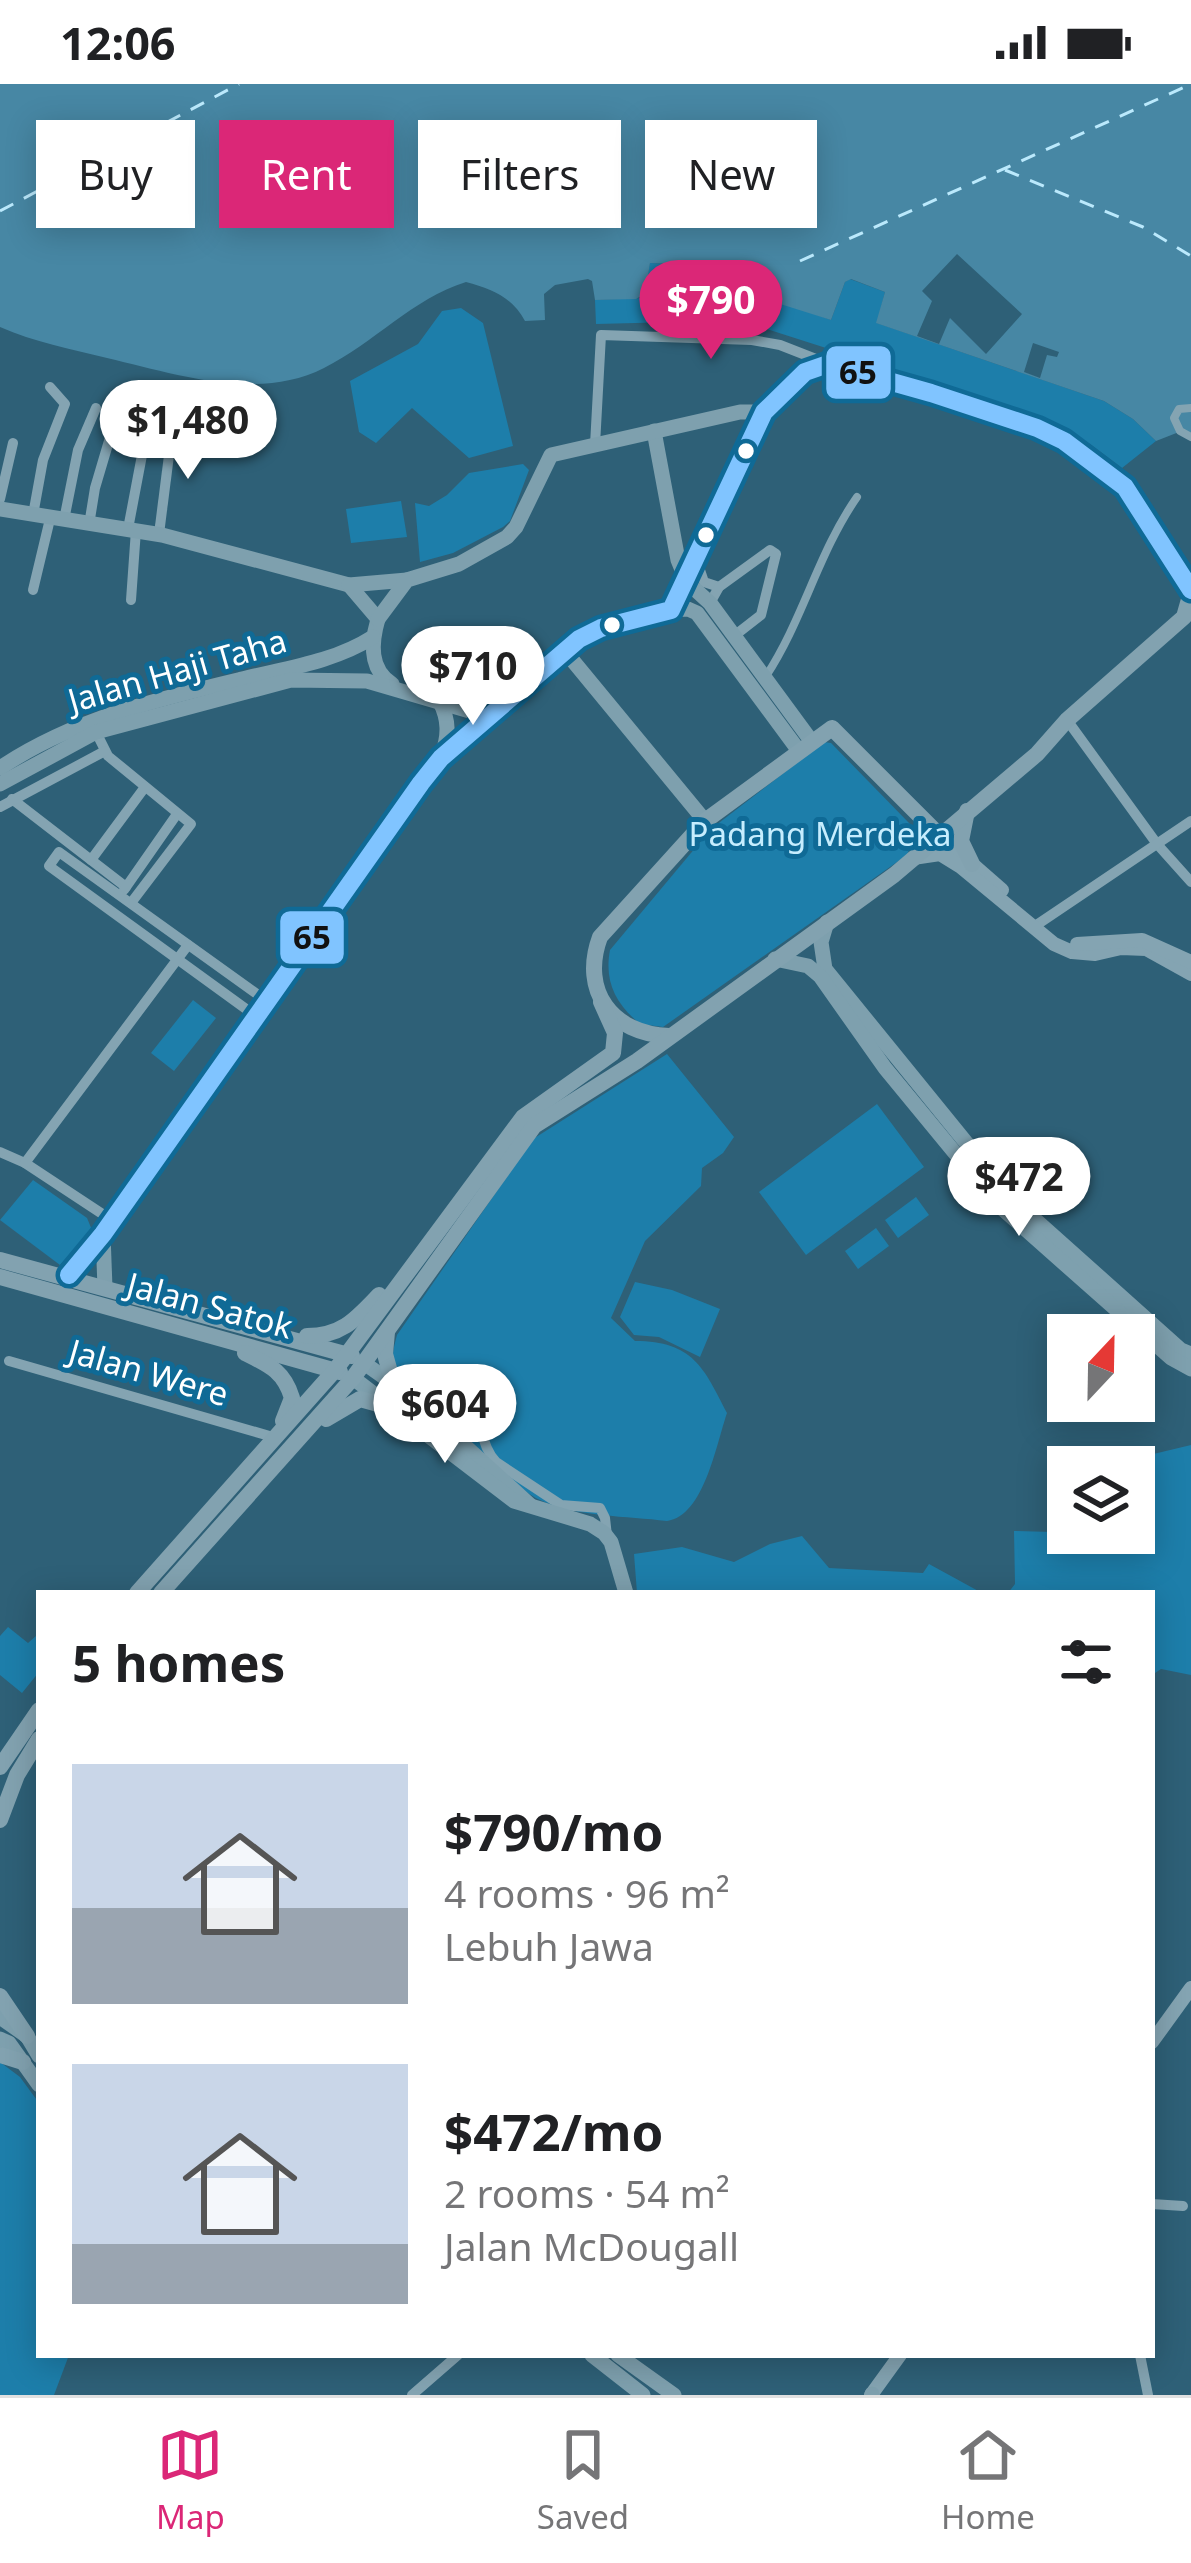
<!DOCTYPE html>
<html lang="en">
<head>
<meta charset="utf-8">
<style>
	body { margin:0; font-family:"Noto Sans",sans-serif; background:#f6f6f6; color:#202124; height:100vh; display:flex; flex-direction:column; font-size:45px; white-space:nowrap }
	* { box-sizing:border-box; margin:0 }
	p { font-size:39px; color:#757577 }
	.icon { flex:none; width:66px; height:66px; fill:none; stroke:currentColor; stroke-width:2; stroke-linecap:round; stroke-linejoin:round }
	.map { position:relative; flex:1; overflow:hidden }
	.drawer { position:absolute; left:36px; top:1506px; width:1119px; height:768px; display:flex; flex-direction:column; background:#fff; border-radius:0px; box-shadow:0 6px 30px #0003 }
	.drawer>* { flex:none }
	.hud { position:absolute; left:36px; top:36px; width:1119px; height:108px; display:flex; gap:24px }
	.needle { width:78px; rotate:22deg }
	.buttons { position:absolute; left:1047px; top:1230px; display:grid; gap:24px }
	.buttons a { display:grid; place-items:center; width:108px; height:108px; border-radius:0px; background:#fff; box-shadow:0 6px 30px #0003; font-size:60px }
	.price { position:absolute; translate:-50% -102px; padding:0 27px; border-radius:42px; background:#fff; color:#222; font-size:39px; line-height:78px; filter:drop-shadow(0 3px 6px #0008) }
	.price::after { content:''; position:absolute; left:50%; top:72px; width:36px; height:27px; margin-left:-18px; background:inherit; clip-path:polygon(0 0,100% 0,50% 100%) }
	.price.active { background:#db2777; color:#fff }
	ul { padding:0; list-style:none }
	li { display:flex; align-items:center; gap:36px; height:300px; padding:0 36px }
	li span { display:grid; place-items:center; flex:none; width:336px; height:240px; border-radius:0px; color:#555 }
	li>.icon { margin-inline-start:auto }
	span .icon { width:144px; height:144px; fill:#fffc; stroke-width:1 }
	li b { font-size:51px }
	h2 { display:flex; justify-content:space-between; align-items:center; height:144px; padding:0 36px; font-size:51px }
	.chip { padding:0 42px; border-radius:0px; background:#fff; box-shadow:0 6px 30px #0003; font-size:42px; line-height:108px }
	.chip.active { background:#db2777; color:#fff }
	.status { display:flex; justify-content:space-between; align-items:center; height:84px; padding:0 60px; background:#fff; direction:ltr }
	.status svg { height:33px; fill:currentColor }
	.dock { display:flex; justify-content:space-around; align-items:center; height:168px; border-top:3px solid #e0e0e0; background:#fff; font-size:33px; color:#757577 }
	.dock a { display:grid; justify-items:center; gap:6px }
	.dock .active { color:#db2777 }
	.map>svg:first-child { display:block }
	.green { fill:#1d7eaa }
	.water { fill:#4787a4 }
	.pier { fill:#2e6077 }
	.lines { fill:none; stroke-linecap:round; stroke-linejoin:round }
	.ferry { stroke:#bbe9fc; stroke-width:3; stroke-dasharray:15 12; stroke-linecap:butt }
	.pedestrian { stroke:#84a4b2; stroke-width:8 }
	.minor { stroke:#84a4b2; stroke-width:10 }
	.tertiary { stroke:#84a4b2; stroke-width:14 }
	.secondary { stroke:#7ea0ae; stroke-width:15 }
	.primary { stroke:#82a2b0; stroke-width:16 }
	.bus-1-casing { stroke:#0f6a96; stroke-width:27 }
	.bus-1 { stroke:#80c4ff; stroke-width:18 }
	.bus-dot { fill:#fff; stroke:#0f6a96; stroke-width:4.5 }
	.labels { text-anchor:middle; dominant-baseline:central; stroke-width:10; stroke-linejoin:round; paint-order:stroke }
	.street-label { font-size:33px; fill:#fff; stroke:#0f6a96 }
	.park-label { font-size:33px; fill:#c6edfe; stroke:#0f6a96 }
	.line-badge { stroke:#0f6a96; stroke-width:4.5 }
	.pale-badge-label { font-size:33px; text-anchor:middle; font-weight:bold; fill:#111 }
</style>
</head>
<body>
<div class="status"><b>12:06</b><svg viewBox="0 0 49 12"><path d="M0 12V9h3v3zM5 12V6h3v6zM10 12V3h3v9zM15 12V0h3v12zM26 1h20v11H26zM47 4h2v5h-2z"/></svg></div>
<div class="map">
<svg width="1191" height="2311" viewBox="0 0 1191 2311">
	<rect width="100%" height="100%" fill="#2e6077"/>
	<g class="green">
		<polygon points="650,179 752,183 756,187 755,208 831,236 845,198 850,195 885,208 877,239 1104,317 1133,335 1156,357 1122,384 1090,360 1029,329 751,240 715,237 596,240 595,216 643,214"/>
		<polygon points="461,224 483,239 513,362 469,374 412,324 376,359 359,348 350,297 418,260 442,227"/>
		<polygon points="523,380 529,386 510,437 503,443 453,469 420,478 415,419 429,422 447,411 469,389"/>
		<polygon points="401,417 407,453 351,459 346,425"/>
		<path d="M824,658L831,659L910,740L913,756L907,771L663,943L640,940C616,920 604,898 610,866L711,745Z"/>
		<polygon points="193,916 216,934 174,987 151,969"/>
		<path d="M667,970L734,1053L723,1069L702,1084L701,1102L645,1157L611,1234L635,1257C693,1257 704,1284 727,1329C716,1361 704,1432 667,1437C627,1432 577,1433 540,1416C514,1405 409,1311 396,1286C390,1274 394,1263 397,1251L533,1055Z"/>
		<polygon points="877,1020 924,1083 806,1171 759,1108"/>
		<polygon points="33,1096 87,1134 92,1146 60,1181 0,1136"/>
		<polygon points="916,1113 929,1131 898,1154 885,1136"/>
		<polygon points="876,1144 889,1162 858,1185 845,1167"/>
		<polygon points="635,1198 672,1206 720,1225 700,1273 659,1253 634,1251 620,1233"/>
		<polygon points="1191,1361 1191,1591 1161,1585 1152,1591 1152,1509 1008,1509 1015,1500 1014,1447 1053,1448 1054,1390 1068,1388 1068,1449 1134,1449 1134,1383 1099,1383"/>
		<polygon points="802,1452 829,1484 923,1489 929,1480 982,1509 637,1509 634,1470 682,1463 734,1478 770,1460"/>
		<polygon points="8,1543 28,1559 36,1552 39,1555 39,1588 22,1609 0,1591 0,1552"/>
		<polygon points="0,1978 20,1993 39,2019 39,2271 69,2271 54,2311 0,2311"/>
	</g>
	<path class="water" d="M0,0H1191V349L1179,348L1156,357L1133,335L1104,317L876,239L885,208L851,195L845,198L831,236L758,213L756,187L752,183L650,179L645,210L636,215L595,216L592,197L588,195L555,201L544,210L545,236L525,237C512,213 492,205 466,198C412,215 374,259 324,284C257,318 176,290 107,274C71,265 34,258 0,243Z"/>
	<g class="pier">
		<polygon points="957,170 1022,230 986,270 950,234 939,260 917,252 932,217 922,207"/>
		<polygon points="1033,259 1059,268 1057,273 1047,271 1040,294 1024,288"/>
	</g>
	<g class="lines">
		<g class="ferry">
			<polyline points="1005,86 1143,143 1191,172"/>
			<polyline points="0,127 239,0"/>
			<polyline points="800,177 1189,1"/>
		</g>
		<g class="pedestrian">
			<polyline points="1191,324 1179,325 1174,334 1180,347 1191,353"/>
			<path d="M766,592C803,536 818,469 857,413"/>
		</g>
		<g class="minor">
			<polyline points="595,361 601,251 752,256 780,261 826,279"/>
			<polyline points="0,415 13,359"/>
			<polyline points="33,431 43,376 65,320 50,303"/>
			<polyline points="64,436 78,366 96,324"/>
			<polyline points="89,441 95,404 114,340"/>
			<polyline points="128,445 150,329"/>
			<polyline points="159,450 173,340"/>
			<polyline points="697,477 704,498 719,503"/>
			<polyline points="33,506 50,435"/>
			<polyline points="131,516 136,446"/>
			<polyline points="710,519 719,503 770,466 776,470 761,531 734,552"/>
			<polyline points="1067,636 1157,760 1191,798"/>
			<polyline points="96,648 108,672 191,740 131,819"/>
			<polyline points="12,715 126,803"/>
			<polyline points="0,723 105,667"/>
			<polyline points="91,776 145,703"/>
			<polyline points="124,806 177,730"/>
			<polyline points="1038,840 1191,737"/>
			<polyline points="257,933 49,782 59,768 268,918"/>
			<polyline points="0,1068 25,1079 113,1137"/>
			<polyline points="25,1079 188,861"/>
			<polyline points="9,1277 273,1353"/>
			<path d="M398,1302C427,1302 463,1301 477,1333C484,1350 483,1364 496,1378L561,1421L600,1424L605,1434L607,1452"/>
			<polyline points="1152,2120 1183,2122"/>
			<polyline points="1140,2271 1148,2311"/>
			<polyline points="412,2311 458,2271"/>
		</g>
		<g class="tertiary">
			<polyline points="938,750 1002,806"/>
			<polyline points="913,774 940,770 961,783 1054,860 1072,868 1095,870 1121,864 1146,865 1191,890"/>
			<polyline points="1077,860 1142,856 1191,878"/>
			<polyline points="1152,1958 1191,1904"/>
			<polyline points="871,2311 900,2271"/>
		</g>
		<g class="secondary">
			<polyline points="654,347 678,476 687,498 710,519 812,658"/>
			<polyline points="0,425 162,451 349,501 407,496"/>
			<path d="M349,501L378,535C371,559 369,585 392,600"/>
			<polyline points="671,526 688,525 697,529 799,667"/>
			<polyline points="378,535 407,496 459,480 507,453 516,443 551,371 740,328 764,328"/>
			<polyline points="564,566 705,737"/>
			<path d="M440,618C449,636 449,651 442,671"/>
			<path d="M0,684C73,635 158,615 242,595C287,584 334,578 373,553"/>
			<polyline points="0,700 96,648 291,596 367,597 480,630 496,627"/>
			<polyline points="827,838 821,858 825,885 1011,1114 1181,1266 1191,1270"/>
			<polyline points="775,875 808,882 820,892 885,984 997,1120 1171,1274 1191,1285"/>
			<polyline points="103,1150 105,1204"/>
			<polyline points="69,1191 103,1150 421,699 441,674 579,555 601,544 671,526 764,328 805,288 828,280 931,309 1037,344 1064,357 1125,403 1191,506"/>
			<polyline points="364,1279 409,1311 530,1421"/>
			<polyline points="353,1294 514,1417 590,1440 604,1449 611,1458 626,1509"/>
			<polyline points="0,1933 27,1952 39,1972"/>
			<polyline points="0,1955 9,1959 39,2001"/>
			<polyline points="592,2271 643,2311"/>
			<polyline points="618,2271 674,2311"/>
			<polyline points="872,2311 872,2310"/>
		</g>
		<g class="primary">
			<polyline points="967,727 961,757 972,780"/>
			<path d="M669,952C612,950 580,907 600,853L705,737L832,644L938,750"/>
			<polyline points="0,1176 352,1272"/>
			<polyline points="0,1193 340,1288"/>
			<polyline points="387,1248 385,1270 393,1299"/>
			<path d="M307,1252C342,1252 356,1235 379,1211"/>
			<path d="M245,1269C269,1281 284,1287 292,1314L283,1337"/>
			<polyline points="326,1335 360,1315 396,1325"/>
			<polyline points="137,1509 336,1285 523,1033 613,969 615,949 601,918"/>
			<polyline points="161,1509 353,1294 534,1042 637,977 894,791 1037,670 1067,636 1184,533 1190,512 1187,500"/>
			<polyline points="0,1683 39,1626"/>
			<polyline points="0,1736 17,1691 39,1655"/>
			<polyline points="0,1912 27,1952"/>
			<polyline points="0,1971 23,1978"/>
		</g>
		<defs>
			<polyline id="bus-1" points="69,1191 103,1150 421,699 441,674 579,555 601,544 671,526 764,328 805,288 828,280 931,309 1037,344 1064,357 1125,403 1191,506"/>
		</defs>
		<use href="#bus-1" class="bus-1-casing"/>
		<use href="#bus-1" class="bus-1"/>
	</g>
	<g class="bus-dot">
		<circle cx="746" cy="367" r="10"/>
		<circle cx="706" cy="451" r="10"/>
		<circle cx="612" cy="541" r="10"/>
	</g>
	<g class="labels">
		<g class="street-label">
			<text transform="translate(177 586) rotate(-16)">Jalan Haji Taha</text>
			<text transform="translate(210 1221) rotate(15)">Jalan Satok</text>
			<text transform="translate(149 1288) rotate(16)">Jalan Were</text>
		</g>
		<g class="park-label">
			<text x="820" y="749">Padang Merdeka</text>
		</g>
	</g>
	<g class="line-badge">
		<rect x="824" y="260" width="69" height="57" rx="12" fill="#80c4ff"/>
		<rect x="278" y="825" width="68" height="57" rx="12" fill="#80c4ff"/>
	</g>
	<g class="pale-badge-label">
		<text x="858" y="300">65</text>
		<text x="312" y="865">65</text>
	</g>
</svg>
<div class="buttons">
<a><svg class="needle" viewBox="-14 -14 28 28"><path d="M0-13l5 13h-10z" fill="#e53935"/><path d="M0 13l5-13h-10z" fill="#757577"/></svg></a>
<a><svg class="icon" aria-label="layers" viewBox="0 0 24 24"><path d="M12 4l9 5-9 5-9-5zM3 14l9 5 9-5"/></svg></a>
</div>
<b class="price active" style="left:711px;top:278px">$790</b>
<b class="price" style="left:188px;top:398px">$1,480</b>
<b class="price" style="left:473px;top:644px">$710</b>
<b class="price" style="left:1019px;top:1155px">$472</b>
<b class="price" style="left:445px;top:1382px">$604</b>
<div class="hud">
<a class="chip">Buy</a>
<a class="chip active">Rent</a>
<a class="chip">Filters</a>
<a class="chip">New</a>
</div>
<section class="drawer">
<h2>5 homes<svg class="icon" aria-label="filters" viewBox="0 0 24 24"><path d="M4 7h16M4 17h16"/><circle cx="9" cy="7" r="2"/><circle cx="15" cy="17" r="2"/></svg></h2>
<ul>
<li><span style="background:linear-gradient(#c9d6e8 60%,#9aa5b1 0)"><svg class="icon" aria-label="home" viewBox="0 0 24 24"><path d="M3 11l9-7 9 7M6 9v11h12V9"/></svg></span><div><b>$790/mo</b><p>4 rooms · 96 m²</p><p>Lebuh Jawa</p></div></li>
<li><span style="background:linear-gradient(#c9d6e8 75%,#9aa5b1 0)"><svg class="icon" aria-label="home" viewBox="0 0 24 24"><path d="M3 11l9-7 9 7M6 9v11h12V9"/></svg></span><div><b>$472/mo</b><p>2 rooms · 54 m²</p><p>Jalan McDougall</p></div></li>
</ul>
</section>
</div>
<nav class="dock">
<a class="active"><svg class="icon" aria-label="map" viewBox="0 0 24 24"><path d="M3 6l6-2 6 2 6-2v14l-6 2-6-2-6 2zM9 4v14M15 6v14"/></svg>Map</a>
<a><svg class="icon" aria-label="saved" viewBox="0 0 24 24"><path d="M7 4h10v16l-5-4-5 4z"/></svg>Saved</a>
<a><svg class="icon" aria-label="home" viewBox="0 0 24 24"><path d="M3 11l9-7 9 7M6 9v11h12V9"/></svg>Home</a>
</nav>
</body>
</html>
